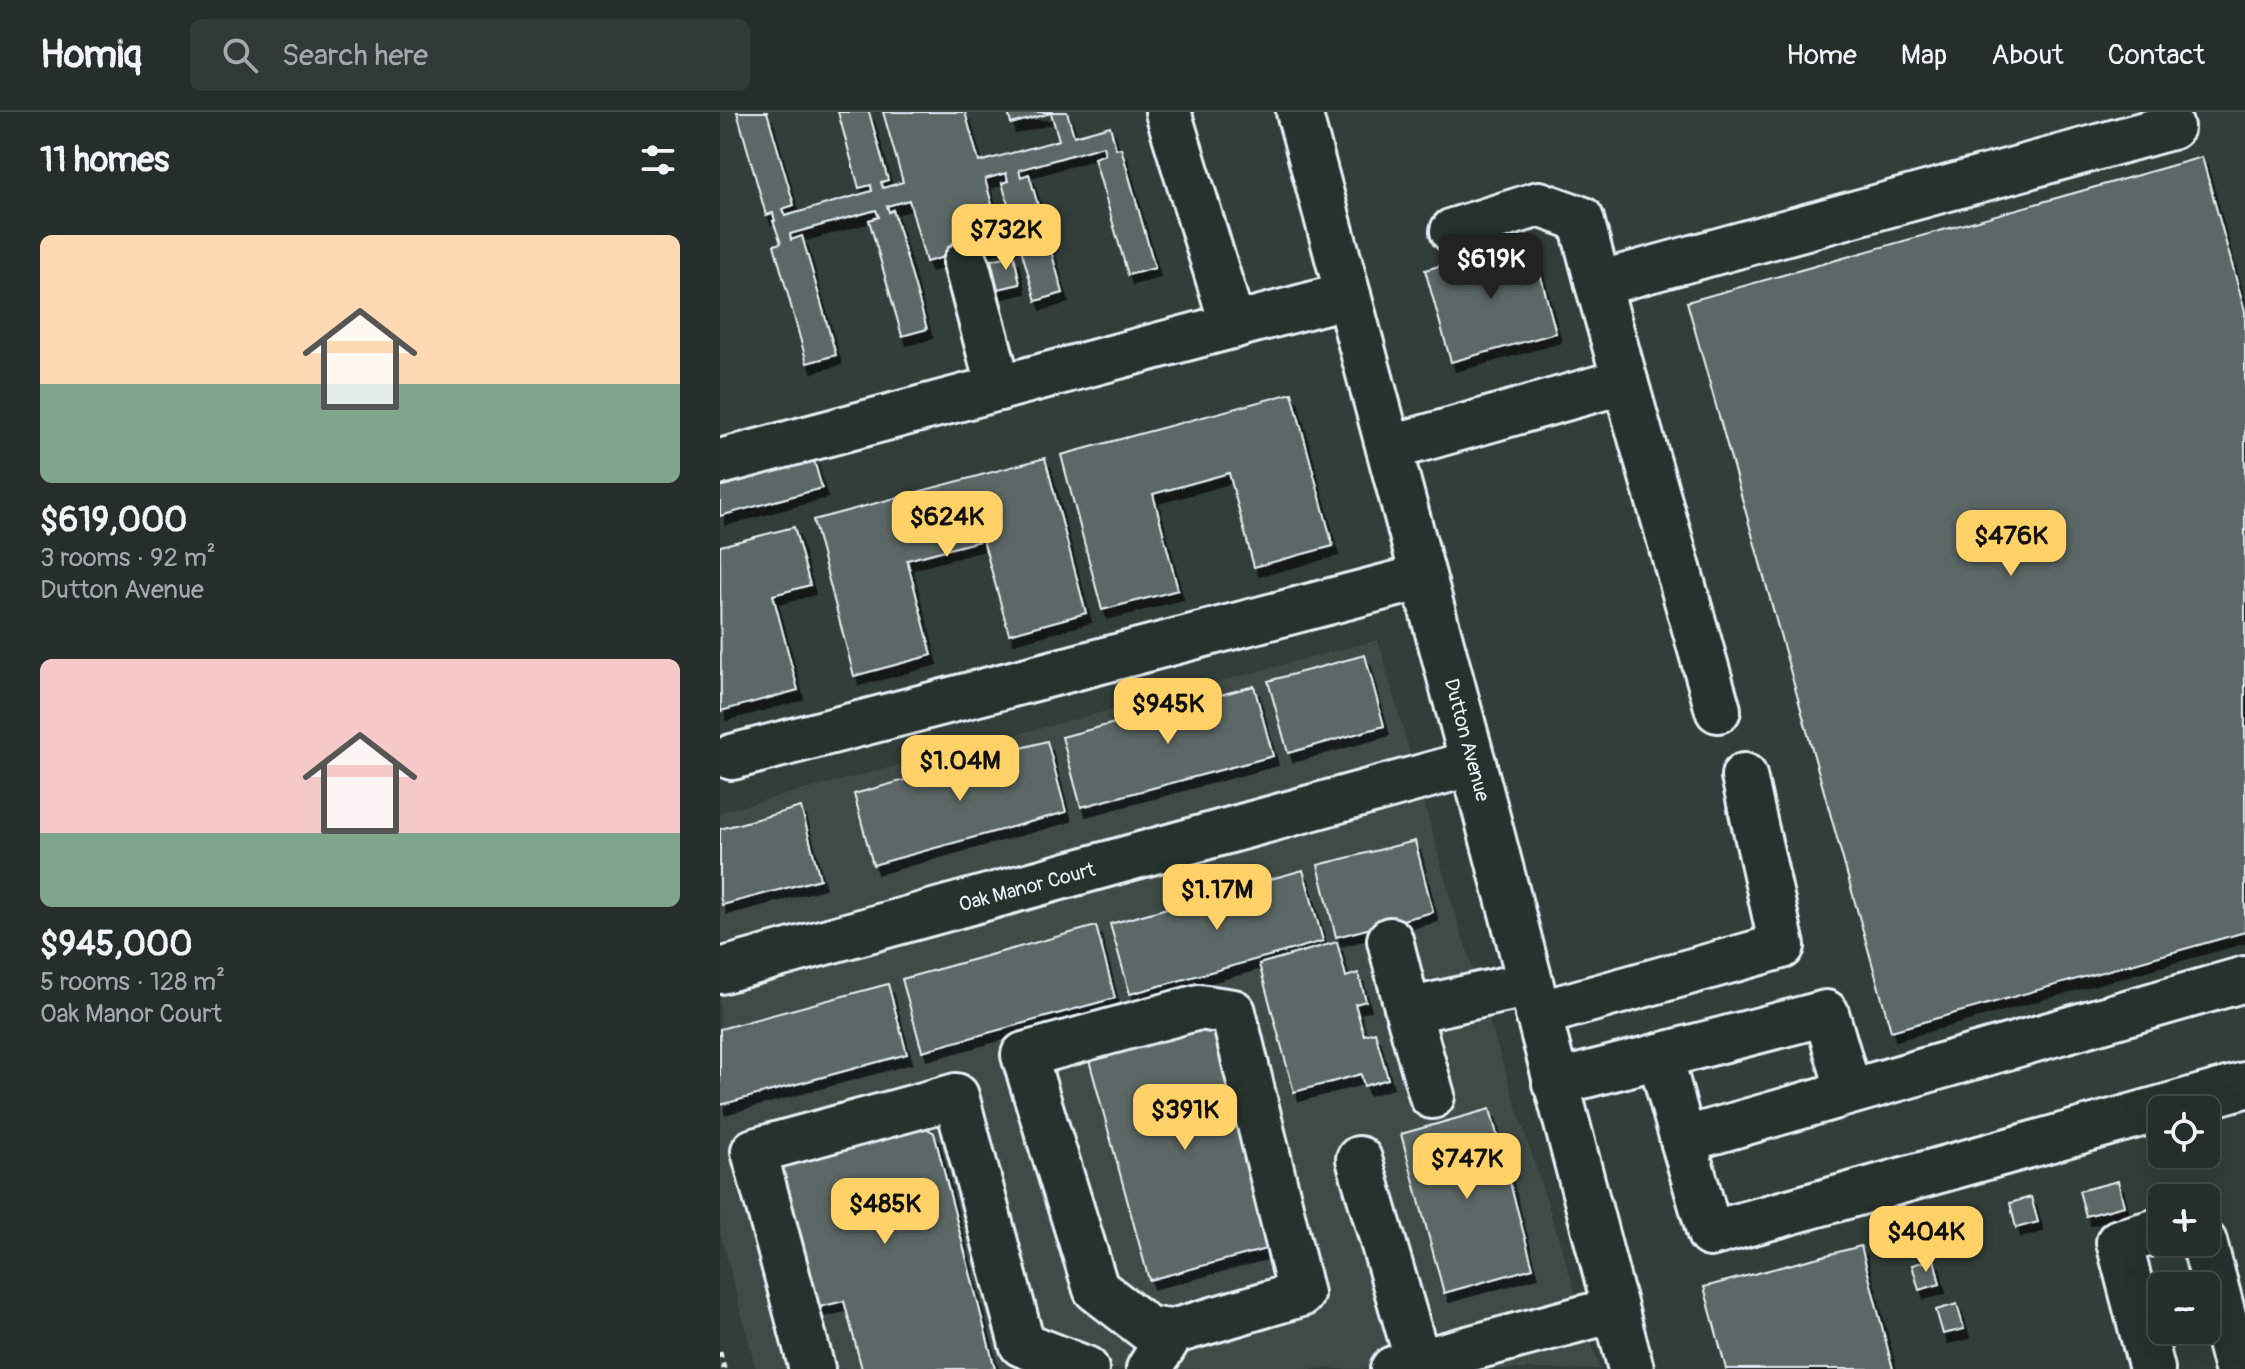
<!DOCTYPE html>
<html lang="en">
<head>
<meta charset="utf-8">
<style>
	body { margin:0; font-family:Pangolin,sans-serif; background:#323a37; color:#f1f3f6; height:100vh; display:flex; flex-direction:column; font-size:30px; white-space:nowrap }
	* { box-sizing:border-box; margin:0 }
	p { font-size:26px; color:#a4a8a9 }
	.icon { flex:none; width:44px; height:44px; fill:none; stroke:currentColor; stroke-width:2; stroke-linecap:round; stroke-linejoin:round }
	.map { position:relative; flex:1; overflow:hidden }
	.drawer { display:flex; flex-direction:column; background:#262e2b; width:720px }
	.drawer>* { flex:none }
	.fabs { position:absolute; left:1428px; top:984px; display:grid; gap:16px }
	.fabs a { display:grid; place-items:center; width:72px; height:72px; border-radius:12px; background:#262e2b; box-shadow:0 8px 32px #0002,0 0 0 2px #424a47; font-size:40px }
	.price { position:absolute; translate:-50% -68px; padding:0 18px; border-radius:16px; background:#ffd166; color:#111; font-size:26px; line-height:52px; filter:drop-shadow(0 2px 4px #0008) }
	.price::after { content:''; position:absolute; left:50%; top:48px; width:24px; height:18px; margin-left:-12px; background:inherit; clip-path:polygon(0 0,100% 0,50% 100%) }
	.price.active { background:#222; color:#fff }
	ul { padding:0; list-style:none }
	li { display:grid; align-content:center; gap:16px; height:424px; padding:0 40px }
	li span { display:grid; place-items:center; height:248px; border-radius:12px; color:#555 }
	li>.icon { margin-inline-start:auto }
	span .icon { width:144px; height:144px; fill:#fffc; stroke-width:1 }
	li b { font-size:34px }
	h2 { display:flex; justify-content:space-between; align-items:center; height:96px; padding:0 40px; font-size:34px }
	header { display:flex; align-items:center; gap:48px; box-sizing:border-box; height:112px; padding:0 40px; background:#262e2b; border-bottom:2px solid #424a47 }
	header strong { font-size:38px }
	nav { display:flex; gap:44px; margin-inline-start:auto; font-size:28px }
	.search { width:560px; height:72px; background:#323a37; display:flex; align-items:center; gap:20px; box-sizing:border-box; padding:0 28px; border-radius:12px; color:#a4a8a9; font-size:30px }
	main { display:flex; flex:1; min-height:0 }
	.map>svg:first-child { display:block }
	.built { fill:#3f4b46 }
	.building { fill:#5c6865; stroke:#e8f1f8; stroke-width:2; filter:url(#shadow) }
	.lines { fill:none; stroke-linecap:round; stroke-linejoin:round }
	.minor-casing { stroke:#e8f1f8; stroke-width:50 }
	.path { stroke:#e8f1f8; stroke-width:5; stroke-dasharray:6 6; stroke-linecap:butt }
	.minor { stroke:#26332d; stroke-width:44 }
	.labels { text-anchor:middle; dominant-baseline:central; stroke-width:6; stroke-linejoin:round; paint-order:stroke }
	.street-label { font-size:20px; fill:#e8f1f8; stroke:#26332d }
</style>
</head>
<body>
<header>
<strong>Homiq</strong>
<div class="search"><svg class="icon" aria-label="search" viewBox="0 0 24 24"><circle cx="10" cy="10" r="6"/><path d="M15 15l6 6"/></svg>Search here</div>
<nav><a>Home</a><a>Map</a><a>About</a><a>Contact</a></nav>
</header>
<main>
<section class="drawer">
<h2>11 homes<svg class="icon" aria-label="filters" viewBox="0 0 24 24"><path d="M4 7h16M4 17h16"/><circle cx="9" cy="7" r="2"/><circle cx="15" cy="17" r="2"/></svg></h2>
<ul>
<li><span style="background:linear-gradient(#ffd9b3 60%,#7fa58c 0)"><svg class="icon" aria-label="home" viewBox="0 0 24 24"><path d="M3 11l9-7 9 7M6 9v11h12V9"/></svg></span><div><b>$619,000</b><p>3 rooms · 92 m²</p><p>Dutton Avenue</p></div></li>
<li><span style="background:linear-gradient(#f6c9c9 70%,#7fa58c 0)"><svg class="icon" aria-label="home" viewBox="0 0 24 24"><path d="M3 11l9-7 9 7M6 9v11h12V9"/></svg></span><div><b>$945,000</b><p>5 rooms · 128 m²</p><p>Oak Manor Court</p></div></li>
</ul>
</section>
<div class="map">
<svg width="1525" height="1257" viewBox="0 0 1525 1257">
	<defs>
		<filter id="shadow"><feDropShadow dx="5" dy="9" stdDeviation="0" flood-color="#0009"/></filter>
	</defs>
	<rect width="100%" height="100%" fill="#323e39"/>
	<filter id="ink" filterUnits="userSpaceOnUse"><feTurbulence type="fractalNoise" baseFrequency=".0125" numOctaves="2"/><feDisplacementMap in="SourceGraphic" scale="16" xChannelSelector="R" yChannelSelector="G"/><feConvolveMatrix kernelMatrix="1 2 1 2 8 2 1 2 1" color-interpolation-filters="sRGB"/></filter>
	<g filter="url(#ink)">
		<polygon class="built" points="658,528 734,798 880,1257 36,1257 0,1119 0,700"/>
		<g class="building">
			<polygon points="17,0 47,0 74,93 62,97 65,104 152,79 151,73 139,76 118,0 149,0 168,68 161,70 163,76 183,70 163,0 245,0 259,50 339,28 331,1 291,12 288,0 347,0 354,24 390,14 396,37 401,36 435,156 408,163 374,46 385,42 383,34 299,58 301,65 309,62 343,181 316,189 282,71 288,69 286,61 265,67 282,129 206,150 189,88 167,94 169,100 173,98 207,217 182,224 149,108 159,105 156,98 70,122 71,128 82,124 116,243 87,251 54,133 61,131 53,109 55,109 53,101 46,103"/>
			<polygon points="1482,45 1525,199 1525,820 1171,919 967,190"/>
			<polygon points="811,128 836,221 731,250 705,158"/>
			<polygon points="294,143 300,172 278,177 271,148"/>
			<polygon points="572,281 613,434 534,455 509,361 433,382 458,478 382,498 341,343"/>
			<polygon points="93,345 102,376 0,404 0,370"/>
			<polygon points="325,346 366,501 289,522 263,428 187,448 212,543 134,564 93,408"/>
			<polygon points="74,415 90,473 53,483 78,578 1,599 0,434"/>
			<polygon points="645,543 664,614 568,641 548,569"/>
			<polygon points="534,574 553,644 361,695 342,625"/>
			<polygon points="327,629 346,700 153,753 134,682"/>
			<polygon points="81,695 100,767 2,793 0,784 0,717"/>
			<polygon points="695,729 713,800 616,825 598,753"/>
			<polygon points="583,758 603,829 410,882 390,812"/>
			<polygon points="376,814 395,886 202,939 182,867"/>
			<polygon points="617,830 626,865 638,861 646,889 635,892 644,923 655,920 668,967 644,974 641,962 574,980 539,852"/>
			<polygon points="168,872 187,942 0,993 0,917"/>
			<polygon points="499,912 561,1133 429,1168 369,948"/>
			<polygon points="770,997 813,1156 724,1181 681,1022"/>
			<polygon points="188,1005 214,1021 275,1257 142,1257 124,1189 91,1197 55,1060 70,1035"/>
			<polygon points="1398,1069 1404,1094 1366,1104 1359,1079"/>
			<polygon points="1311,1085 1318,1110 1296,1116 1290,1091"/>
			<polygon points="1141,1134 1173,1257 1006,1257 984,1175"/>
			<polygon points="1214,1147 1220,1172 1199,1178 1192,1153"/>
			<polygon points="1237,1192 1244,1217 1223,1222 1216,1198"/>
		</g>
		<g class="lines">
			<defs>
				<g id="minor">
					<polyline points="448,0 513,214"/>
					<polyline points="579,0 753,651 911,1257"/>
					<polyline points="733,119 819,92 861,107 878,172"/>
					<polyline points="246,151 279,276"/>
					<polyline points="905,269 878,172 1451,15"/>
					<polyline points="669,336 905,269 998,598"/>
					<polyline points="0,350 628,183"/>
					<polyline points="12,645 703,465"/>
					<polyline points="670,828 688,899"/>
					<polyline points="0,859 753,651"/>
					<polyline points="1525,867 963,1028 990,1122 1525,973"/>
					<polyline points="818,902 1062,834 1024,664"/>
					<polyline points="940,944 963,1028"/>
					<polyline points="835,971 1106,901 1129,980"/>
					<polyline points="712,984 688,899 810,872"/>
					<polyline points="639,1047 698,1250"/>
					<polyline points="1484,1130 1517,1257"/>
					<polyline points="92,1257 34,1039 236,984 302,1232 366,1257"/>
					<polyline points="429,1257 452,1220 581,1182 513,900 479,895 304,943 376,1177 428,1217 452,1220"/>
					<polyline points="673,1257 894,1198"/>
					<polyline points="1432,1257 1399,1130 1442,1118"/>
				</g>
			</defs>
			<use href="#minor" class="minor-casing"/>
			<polyline class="path" points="0,1240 4,1257"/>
			<use href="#minor" class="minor"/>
		</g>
	</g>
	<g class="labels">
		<g class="street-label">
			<text transform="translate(747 628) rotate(75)">Dutton Avenue</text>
			<text transform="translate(307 775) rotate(-15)">Oak Manor Court</text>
		</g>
	</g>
</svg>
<div class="fabs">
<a><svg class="icon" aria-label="locate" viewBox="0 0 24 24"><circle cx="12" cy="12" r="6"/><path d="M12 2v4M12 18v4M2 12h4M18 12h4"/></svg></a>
<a>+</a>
<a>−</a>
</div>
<b class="price" style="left:286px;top:160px">$732K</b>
<b class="price active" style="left:771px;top:189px">$619K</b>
<b class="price" style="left:227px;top:447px">$624K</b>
<b class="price" style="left:1291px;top:466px">$476K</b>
<b class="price" style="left:448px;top:634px">$945K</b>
<b class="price" style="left:240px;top:691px">$1.04M</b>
<b class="price" style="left:497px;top:820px">$1.17M</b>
<b class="price" style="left:465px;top:1040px">$391K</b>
<b class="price" style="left:747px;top:1089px">$747K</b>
<b class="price" style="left:165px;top:1134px">$485K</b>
<b class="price" style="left:1206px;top:1162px">$404K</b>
</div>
</main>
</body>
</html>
